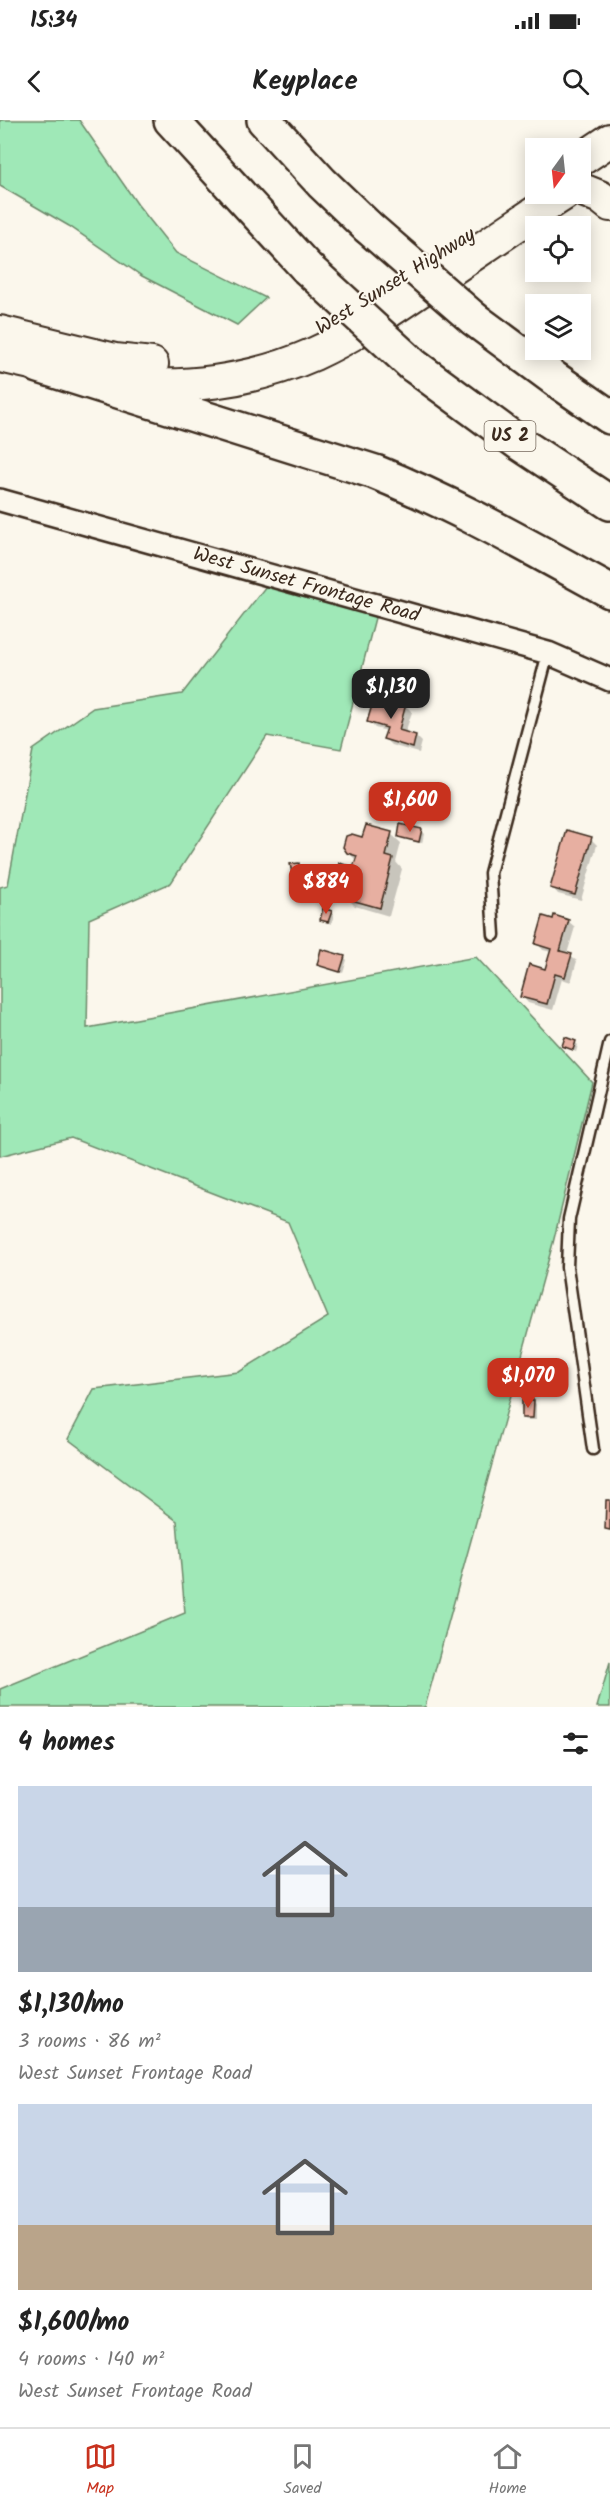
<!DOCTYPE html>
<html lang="en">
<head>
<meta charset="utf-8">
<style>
	body { margin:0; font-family:Kalam,sans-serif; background:#f2f2f2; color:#222; height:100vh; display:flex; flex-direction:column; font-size:22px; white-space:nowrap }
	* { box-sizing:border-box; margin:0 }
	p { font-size:20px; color:#767676 }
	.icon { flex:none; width:33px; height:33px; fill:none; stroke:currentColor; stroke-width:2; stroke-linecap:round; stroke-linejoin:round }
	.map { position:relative; height:1587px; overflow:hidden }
	.sheet { display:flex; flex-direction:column; background:#fff; flex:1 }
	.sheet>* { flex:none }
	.needle { width:39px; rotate:195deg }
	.fabs { position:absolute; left:525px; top:18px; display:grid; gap:12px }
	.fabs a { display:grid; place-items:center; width:66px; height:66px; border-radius:0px; background:#fff; box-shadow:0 3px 15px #0003; font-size:30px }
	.price { position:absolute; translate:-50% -51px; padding:0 14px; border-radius:12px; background:#c8321e; color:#fff; font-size:20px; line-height:39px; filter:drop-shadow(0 2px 3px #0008) }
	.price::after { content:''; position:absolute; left:50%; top:36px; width:18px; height:14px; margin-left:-9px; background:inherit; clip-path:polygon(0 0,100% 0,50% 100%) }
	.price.current { background:#222; color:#fff }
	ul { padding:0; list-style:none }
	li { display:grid; align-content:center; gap:12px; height:318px; padding:0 18px }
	li span { display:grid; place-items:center; height:186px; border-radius:0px; color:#555 }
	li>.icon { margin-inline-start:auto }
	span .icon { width:108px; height:108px; fill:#fffc; stroke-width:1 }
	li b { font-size:26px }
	h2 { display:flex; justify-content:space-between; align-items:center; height:72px; padding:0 18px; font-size:26px }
	.status { display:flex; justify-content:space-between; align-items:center; height:42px; padding:0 30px; background:#fff; direction:ltr }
	.status svg { height:16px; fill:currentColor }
	header { display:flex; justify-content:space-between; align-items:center; height:78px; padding:0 18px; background:#fff; font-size:27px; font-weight:600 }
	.tabs { display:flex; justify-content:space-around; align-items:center; height:84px; border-top:2px solid #e0e0e0; background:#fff; font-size:16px; color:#767676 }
	.tabs a { display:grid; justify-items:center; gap:3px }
	.tabs .current { color:#c8321e }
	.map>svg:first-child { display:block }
	.green { fill:#9fe8b7; stroke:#6d896a; stroke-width:1.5 }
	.shadow { fill:#0003 }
	.building { fill:#e7afa1; stroke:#3b2a1e; stroke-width:1.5 }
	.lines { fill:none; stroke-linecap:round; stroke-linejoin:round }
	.service-casing { stroke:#3b2a1e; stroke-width:15 }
	.minor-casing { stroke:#3b2a1e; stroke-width:26 }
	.primary-casing { stroke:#3b2a1e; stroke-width:36 }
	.motorway-casing { stroke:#3b2a1e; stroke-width:38 }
	.service { stroke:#fbf7ec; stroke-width:10 }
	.minor { stroke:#fbf7ec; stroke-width:21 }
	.primary { stroke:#fbf7ec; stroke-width:32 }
	.motorway { stroke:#fbf7ec; stroke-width:33 }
	.motorway-bridge-casing { stroke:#3b2a1e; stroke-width:38; stroke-linecap:butt }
	.motorway-bridge { stroke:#fbf7ec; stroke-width:33 }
	.labels { text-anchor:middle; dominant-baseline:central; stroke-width:4.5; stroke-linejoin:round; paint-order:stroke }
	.shield { fill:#fbf7ec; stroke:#75685c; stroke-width:1.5 }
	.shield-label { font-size:18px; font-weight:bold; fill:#3b2a1e }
	.street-label { font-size:20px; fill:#3b2a1e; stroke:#fbf7ec }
</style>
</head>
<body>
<div class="status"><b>15:34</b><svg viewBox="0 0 49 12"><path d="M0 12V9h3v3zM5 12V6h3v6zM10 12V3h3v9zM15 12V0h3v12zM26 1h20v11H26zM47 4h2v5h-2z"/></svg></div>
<header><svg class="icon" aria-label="back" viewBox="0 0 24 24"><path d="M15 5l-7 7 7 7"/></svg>Keyplace<svg class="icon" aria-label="search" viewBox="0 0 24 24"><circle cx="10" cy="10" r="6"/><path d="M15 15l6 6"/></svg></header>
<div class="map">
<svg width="610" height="1587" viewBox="0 0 610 1587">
	<rect width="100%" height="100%" fill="#fbf7ec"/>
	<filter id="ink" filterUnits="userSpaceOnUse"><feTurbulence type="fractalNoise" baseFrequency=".0167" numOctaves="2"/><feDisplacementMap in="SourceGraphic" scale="12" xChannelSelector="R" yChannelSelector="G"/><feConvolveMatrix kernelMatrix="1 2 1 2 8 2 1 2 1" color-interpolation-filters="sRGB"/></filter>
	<g filter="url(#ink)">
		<g class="green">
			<polygon points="0,0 79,0 138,85 176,133 266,178 237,205 142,156 69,106 0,66"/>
			<polygon points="266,466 376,494 341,629 267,616 171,763 89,799 87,908 476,837 592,962 553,1123 425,1587 0,1587 0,1569 185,1493 177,1401 68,1319 94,1269 239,1252 328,1197 288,1102 71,1018 0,1036 0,767 8,765 33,630 93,588 182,574"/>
			<polygon points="610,1542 610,1587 597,1587"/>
		</g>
		<g class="shadow">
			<polygon points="405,585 412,592 405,613 416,616 422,622 419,633 391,625 385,619 387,611 375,608 368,601"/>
			<polygon points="421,711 424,714 422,723 402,719 399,716"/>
			<polygon points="391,714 401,723 396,742 402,749 389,796 355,786 346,777 347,773 335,763 354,749 357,741 348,732 363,719"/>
			<polygon points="591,719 597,725 581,780 558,774 552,767"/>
			<polygon points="298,744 302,754 296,755 293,752"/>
			<polygon points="331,792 334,795 331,804 321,799"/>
			<polygon points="568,801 575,807 567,834 577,841 571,862 562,859 553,890 528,883 522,876 546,851 552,832 543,830 537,823"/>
			<polygon points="344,837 347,840 343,853 319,845"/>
			<polygon points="575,922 578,925 576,932 564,926"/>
			<polygon points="533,1281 536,1284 536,1300 526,1300 523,1297"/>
		</g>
		<g class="building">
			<polygon points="375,575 406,584 399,610 416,615 413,628 383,619 387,608 367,602"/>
			<polygon points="400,704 422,709 419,722 398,717"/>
			<polygon points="366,705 392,712 386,736 393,738 380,788 344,778 347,767 333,763 339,743 353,747 357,736 347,733 343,727 346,716 352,714 362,717"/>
			<polygon points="567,710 592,717 575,775 550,768"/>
			<polygon points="299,743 300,752 292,753 290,744"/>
			<polygon points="323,788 332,791 328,802 320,800"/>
			<polygon points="554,795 569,800 560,831 572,834 565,857 555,854 547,884 520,877 529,844 545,849 551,829 535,824 543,796 553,799"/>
			<polygon points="321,829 345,836 340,852 317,845"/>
			<polygon points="565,917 576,921 573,930 562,926"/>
			<polygon points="522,1280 534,1280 533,1298 522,1298"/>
			<polygon points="606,1380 610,1380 610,1410 605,1409"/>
		</g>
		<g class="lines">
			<defs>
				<g id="service">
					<polyline points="494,815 490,753 548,533"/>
					<polyline points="593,1329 567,1147 569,1099 610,922"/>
				</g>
				<g id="minor">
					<path id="s1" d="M0,380L548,533L610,560"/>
				</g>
				<g id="primary">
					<polyline points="580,40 610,20"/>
					<polyline points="580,69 600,77 610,85"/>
					<polyline points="0,212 115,240 152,244"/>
					<polyline points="0,236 66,251"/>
					<path d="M112,261C178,272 253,261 314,234C360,213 401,183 443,155C483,128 523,100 564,74"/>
				</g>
				<g id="motorway">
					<polyline points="171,0 307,148"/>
					<polyline points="264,0 322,63 368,107"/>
					<polyline points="474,199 555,259 610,297"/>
					<polyline points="413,245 519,323 610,383"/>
					<path d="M39,246L375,352C457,385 533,429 610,471"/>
				</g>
			</defs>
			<use href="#service" class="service-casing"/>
			<use href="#minor" class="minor-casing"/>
			<use href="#primary" class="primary-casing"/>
			<use href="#motorway" class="motorway-casing"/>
			<use href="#service" class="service"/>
			<use href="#minor" class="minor"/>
			<use href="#primary" class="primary"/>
			<use href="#motorway" class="motorway"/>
			<defs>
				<g id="motorway-bridge">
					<polyline points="368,107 474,199"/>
					<polyline points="307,148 413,245"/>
				</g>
			</defs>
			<use href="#motorway-bridge" class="motorway-bridge-casing"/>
			<use href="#motorway-bridge" class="motorway-bridge"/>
		</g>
	</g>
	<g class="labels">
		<rect class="shield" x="484.5" y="301" width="51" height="30" rx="4.5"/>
		<g class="shield-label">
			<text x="510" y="316">US 2</text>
		</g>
		<g class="street-label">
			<text transform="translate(396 162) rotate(-32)">West Sunset Highway</text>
			<text stroke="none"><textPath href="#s1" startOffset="318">West Sunset Frontage Road</textPath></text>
		</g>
	</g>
</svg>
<div class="fabs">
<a><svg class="needle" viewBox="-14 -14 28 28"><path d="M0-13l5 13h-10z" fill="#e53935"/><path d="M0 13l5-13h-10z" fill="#767676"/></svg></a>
<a><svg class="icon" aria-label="locate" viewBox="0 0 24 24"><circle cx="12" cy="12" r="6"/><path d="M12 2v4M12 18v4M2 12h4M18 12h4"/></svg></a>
<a><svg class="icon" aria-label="layers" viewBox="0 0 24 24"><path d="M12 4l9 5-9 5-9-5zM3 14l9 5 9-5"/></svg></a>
</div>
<b class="price current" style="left:391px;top:600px">$1,130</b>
<b class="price" style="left:410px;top:713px">$1,600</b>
<b class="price" style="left:326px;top:795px">$884</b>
<b class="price" style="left:528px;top:1289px">$1,070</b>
</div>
<section class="sheet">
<h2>4 homes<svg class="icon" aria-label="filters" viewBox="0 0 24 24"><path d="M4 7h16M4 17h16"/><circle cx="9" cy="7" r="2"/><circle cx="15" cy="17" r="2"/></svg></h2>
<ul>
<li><span style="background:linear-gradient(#c9d6e8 65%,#9aa5b1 0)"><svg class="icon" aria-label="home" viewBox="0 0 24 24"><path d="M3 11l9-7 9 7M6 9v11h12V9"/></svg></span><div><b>$1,130/mo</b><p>3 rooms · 86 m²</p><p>West Sunset Frontage Road</p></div></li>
<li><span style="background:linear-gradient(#c9d6e8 65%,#b9a48a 0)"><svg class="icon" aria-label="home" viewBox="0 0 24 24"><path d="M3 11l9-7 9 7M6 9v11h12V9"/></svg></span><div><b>$1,600/mo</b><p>4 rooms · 140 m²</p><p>West Sunset Frontage Road</p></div></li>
</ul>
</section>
<nav class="tabs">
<a class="current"><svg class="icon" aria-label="map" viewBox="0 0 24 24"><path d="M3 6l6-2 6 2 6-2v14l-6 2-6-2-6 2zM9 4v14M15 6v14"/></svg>Map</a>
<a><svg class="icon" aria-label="saved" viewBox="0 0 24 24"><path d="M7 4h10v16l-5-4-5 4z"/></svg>Saved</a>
<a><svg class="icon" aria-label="home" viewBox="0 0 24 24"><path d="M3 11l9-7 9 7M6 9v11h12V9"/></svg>Home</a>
</nav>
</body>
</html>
